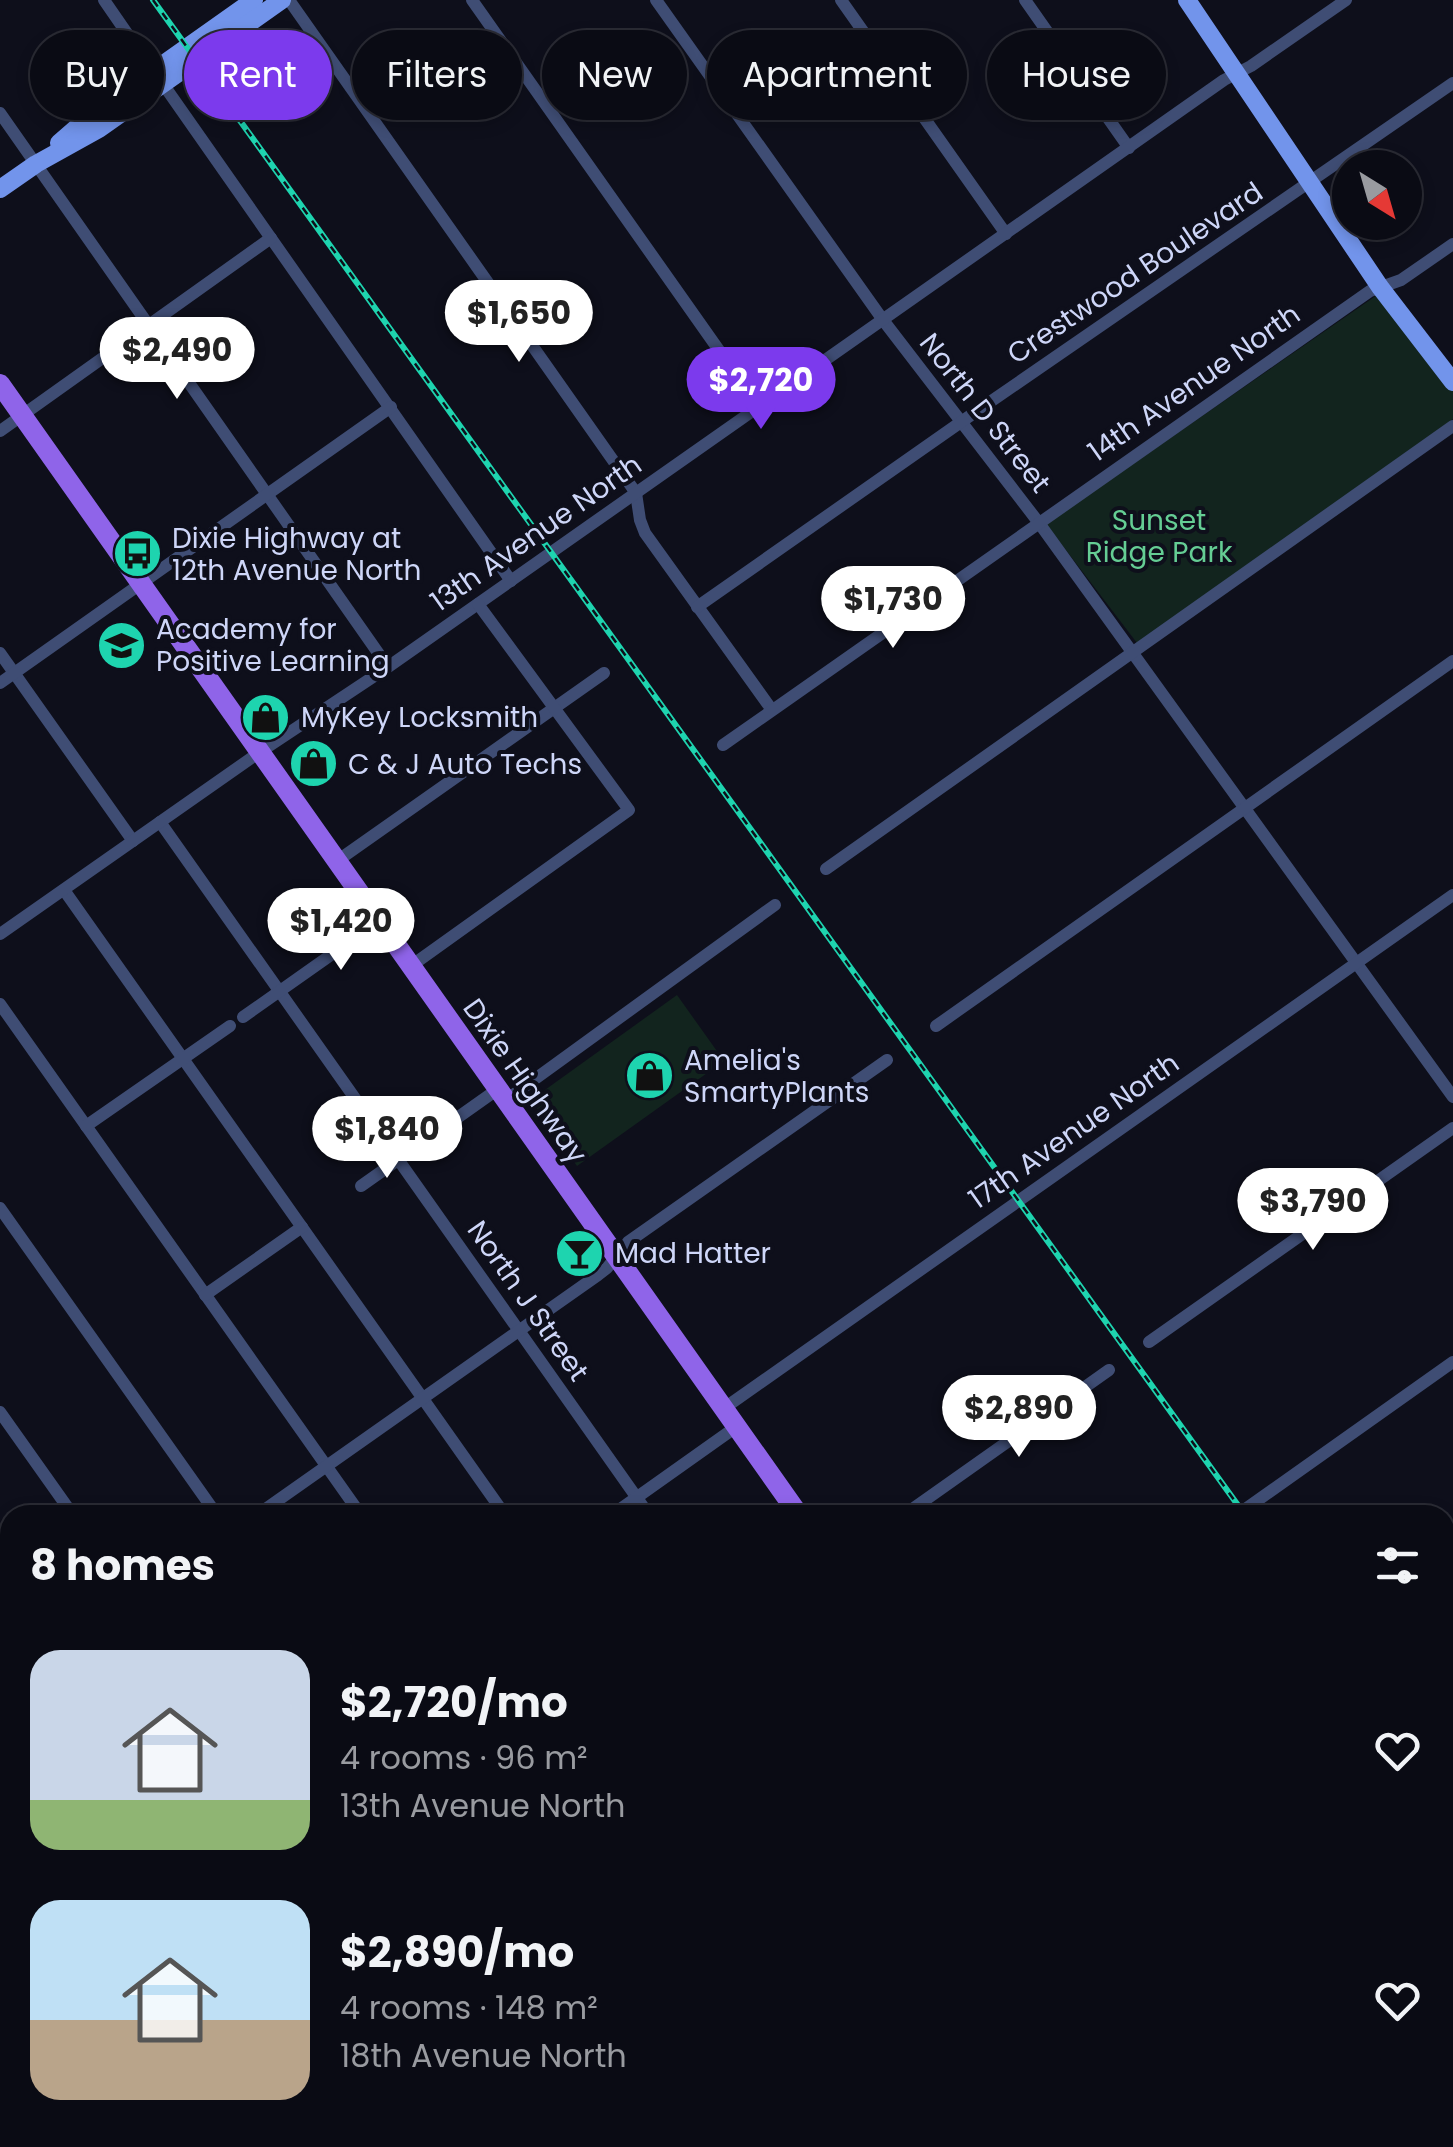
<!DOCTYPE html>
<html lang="en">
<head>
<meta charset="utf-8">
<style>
	body { margin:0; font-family:Poppins,sans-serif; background:#181922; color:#f1f3f6; height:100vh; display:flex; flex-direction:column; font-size:38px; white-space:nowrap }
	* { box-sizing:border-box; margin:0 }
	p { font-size:32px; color:#999ba0 }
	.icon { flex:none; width:55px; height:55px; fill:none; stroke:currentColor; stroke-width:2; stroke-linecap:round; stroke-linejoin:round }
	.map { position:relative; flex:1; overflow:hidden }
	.details { position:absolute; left:0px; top:1505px; width:1455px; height:642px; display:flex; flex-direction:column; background:#0a0b14; border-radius:30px 30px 0 0; box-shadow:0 5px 15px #0003,0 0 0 2px #2a2b34 }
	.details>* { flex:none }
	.hud { position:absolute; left:30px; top:30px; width:1395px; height:90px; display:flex; gap:20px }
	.needle { width:65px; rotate:143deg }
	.fabs { position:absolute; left:1332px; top:150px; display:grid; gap:20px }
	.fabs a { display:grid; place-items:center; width:90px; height:90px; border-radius:50%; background:#0a0b14; box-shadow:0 5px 15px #0003,0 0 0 2px #2a2b34; font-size:50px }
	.price { position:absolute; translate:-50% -85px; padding:0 22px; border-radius:35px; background:#fff; color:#222; font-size:32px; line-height:65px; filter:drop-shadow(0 2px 5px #0008) }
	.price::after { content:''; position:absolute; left:50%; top:60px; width:30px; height:22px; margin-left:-15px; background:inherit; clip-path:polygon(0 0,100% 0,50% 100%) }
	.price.current { background:#7c3aed; color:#fff }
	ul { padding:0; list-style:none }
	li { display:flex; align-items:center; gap:30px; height:250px; padding:0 30px }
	li span { display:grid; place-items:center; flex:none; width:280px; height:200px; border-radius:30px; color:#555 }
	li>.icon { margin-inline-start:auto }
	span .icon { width:120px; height:120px; fill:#fffc; stroke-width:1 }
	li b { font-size:42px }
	h2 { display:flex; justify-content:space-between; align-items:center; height:120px; padding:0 30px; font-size:42px }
	.pill { padding:0 35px; border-radius:45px; background:#0a0b14; box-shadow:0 5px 15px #0003,0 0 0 2px #2a2b34; font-size:35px; line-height:90px }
	.pill.current { background:#7c3aed; color:#fff }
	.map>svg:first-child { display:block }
	.green { fill:#12241e }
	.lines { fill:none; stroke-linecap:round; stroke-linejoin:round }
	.street { stroke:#3f4d74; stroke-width:12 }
	.secondary { stroke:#7294eb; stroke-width:18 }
	.primary { stroke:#8f64e9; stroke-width:20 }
	.rail-casing { stroke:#1ed4af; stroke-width:6 }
	.rail { stroke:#0e0f1b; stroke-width:2.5; stroke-dasharray:8; stroke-linecap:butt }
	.labels { text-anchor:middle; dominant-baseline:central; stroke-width:8; stroke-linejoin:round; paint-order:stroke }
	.street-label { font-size:28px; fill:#ced6f8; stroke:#0e0f1b }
	.park-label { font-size:28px; fill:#65cd94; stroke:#0e0f1b }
	.poi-label { font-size:28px; fill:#ced6f8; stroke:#0e0f1b; text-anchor:start }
</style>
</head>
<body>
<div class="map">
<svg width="1453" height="2147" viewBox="0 0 1453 2147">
	<rect width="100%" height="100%" fill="#0e0f1b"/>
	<g class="green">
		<polygon points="1380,293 1453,391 1453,419 1137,643 1046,524"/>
		<polygon points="677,995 724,1061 577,1166 531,1100"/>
	</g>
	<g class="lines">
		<g class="street">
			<polyline points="104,0 153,71"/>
			<polyline points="289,0 636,493 640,520 645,533 772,710"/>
			<polyline points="472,0 759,407"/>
			<polyline points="656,0 883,320 1039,523 1453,1097"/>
			<polyline points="841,0 1006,234"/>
			<polyline points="1025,0 1129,148"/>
			<polyline points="163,84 511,581"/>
			<polyline points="0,113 388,667"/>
			<polyline points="0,431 271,238"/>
			<polyline points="697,607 961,422 1453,83"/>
			<polyline points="0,653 133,841"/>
			<polyline points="0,683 391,407"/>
			<polyline points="723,745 1370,291 1401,280 1453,244"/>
			<polyline points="160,822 649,1515"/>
			<polyline points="337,861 604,673"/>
			<polyline points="826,869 1453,426"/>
			<polyline points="64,890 505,1515"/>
			<polyline points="0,934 260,752 388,667 1224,80 1251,66 1346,0"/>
			<polyline points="411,966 629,810 478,604"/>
			<polyline points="0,1004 361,1515"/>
			<polyline points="243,1017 379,921"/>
			<polyline points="936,1026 1453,661"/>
			<polyline points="506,1100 775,905"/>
			<polyline points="86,1126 230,1026"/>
			<polyline points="361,1186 498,1089"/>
			<polyline points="0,1208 217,1515"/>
			<polyline points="205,1295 302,1227"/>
			<polyline points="1149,1342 1453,1128"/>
			<polyline points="723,1409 1453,895"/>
			<polyline points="0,1412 73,1515"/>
			<polyline points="257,1515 598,1275 607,1268 628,1242 887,1060"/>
			<polyline points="612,1515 736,1427"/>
			<polyline points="904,1515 1109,1370"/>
			<polyline points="1237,1515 1453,1362"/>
			<polyline points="1445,1562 1453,1556"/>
			<polyline points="1445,1647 1453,1659"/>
			<polyline points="0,1696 10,1689"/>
			<polyline points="0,1819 10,1834"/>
			<polyline points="1445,1943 1453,1954"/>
			<polyline points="0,2023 10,2038"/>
			<polyline points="1445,2028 1453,2022"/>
			<polyline points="81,2138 87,2147"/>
			<polyline points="224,2138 231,2147"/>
			<polyline points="840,2138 847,2147"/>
			<polyline points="1150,2138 1157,2147"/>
			<polyline points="1326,2138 1332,2147"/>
			<polyline points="109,2147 122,2138"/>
			<polyline points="507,2147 521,2138"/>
			<polyline points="690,2147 704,2138"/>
			<polyline points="892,2147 905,2138"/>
			<polyline points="1103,2147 1117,2138"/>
			<polyline points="1276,2147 1289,2138"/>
		</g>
		<g class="secondary">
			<polyline points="1187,0 1380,287 1453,382"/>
			<polyline points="59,143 90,116 254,0"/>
			<polyline points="0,189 36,164 99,129 282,0"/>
			<polyline points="0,1615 10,1629"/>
			<polyline points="1445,1873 1453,1867"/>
			<polyline points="392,2138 403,2147"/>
		</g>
		<g class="primary">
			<polyline points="0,384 799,1515"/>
			<polyline points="1237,2138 1244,2147"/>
		</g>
		<defs>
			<g id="rail">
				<polyline points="153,0 1245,1515"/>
				<polyline points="1445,1794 1453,1805"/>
			</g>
		</defs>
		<use href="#rail" class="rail-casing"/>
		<use href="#rail" class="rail"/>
	</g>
	<defs>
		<symbol id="bus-disc" viewBox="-11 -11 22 22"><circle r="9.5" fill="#1ed4af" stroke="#0e0f1b"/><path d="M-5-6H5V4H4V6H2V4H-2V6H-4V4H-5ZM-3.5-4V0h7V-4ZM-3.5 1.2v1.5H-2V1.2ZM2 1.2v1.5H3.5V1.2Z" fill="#111"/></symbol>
		<symbol id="school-disc" viewBox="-11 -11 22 22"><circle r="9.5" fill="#1ed4af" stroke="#0e0f1b"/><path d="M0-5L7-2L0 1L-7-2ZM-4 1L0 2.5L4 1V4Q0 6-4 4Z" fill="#111"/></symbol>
		<symbol id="shop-disc" viewBox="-11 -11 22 22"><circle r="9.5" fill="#1ed4af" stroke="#0e0f1b"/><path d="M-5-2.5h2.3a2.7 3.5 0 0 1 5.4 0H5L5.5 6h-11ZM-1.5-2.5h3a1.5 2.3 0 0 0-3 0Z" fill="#111"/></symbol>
		<symbol id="bar-disc" viewBox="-11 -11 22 22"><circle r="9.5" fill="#1ed4af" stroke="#0e0f1b"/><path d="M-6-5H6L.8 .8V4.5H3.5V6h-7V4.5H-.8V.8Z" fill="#111"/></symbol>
	</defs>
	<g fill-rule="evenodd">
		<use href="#bus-disc" x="110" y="526" width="55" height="55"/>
		<use href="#school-disc" x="94" y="618" width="55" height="55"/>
		<use href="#shop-disc" x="238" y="690" width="55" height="55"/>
		<use href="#shop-disc" x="286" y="736" width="55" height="55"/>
		<use href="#shop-disc" x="622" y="1048" width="55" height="55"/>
		<use href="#bar-disc" x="552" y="1226" width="55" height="55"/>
	</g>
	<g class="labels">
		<g class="street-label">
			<text transform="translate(1135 273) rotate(-34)">Crestwood Boulevard</text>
			<text transform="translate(1194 383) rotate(-35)">14th Avenue North</text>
			<text transform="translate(985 413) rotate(52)">North D Street</text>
			<text transform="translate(536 533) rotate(-35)">13th Avenue North</text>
			<text transform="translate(525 1081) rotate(55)">Dixie Highway</text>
			<text transform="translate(1074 1131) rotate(-35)">17th Avenue North</text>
			<text transform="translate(528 1301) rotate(55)">North J Street</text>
		</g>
		<g class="park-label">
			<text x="1159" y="520">Sunset<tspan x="1159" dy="32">Ridge Park</tspan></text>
		</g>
		<g class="poi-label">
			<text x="172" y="538">Dixie Highway at<tspan x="172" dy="32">12th Avenue North</tspan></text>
			<text x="156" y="629">Academy for<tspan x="156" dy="32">Positive Learning</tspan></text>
			<text x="301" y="717">MyKey Locksmith</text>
			<text x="348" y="764">C &amp; J Auto Techs</text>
			<text x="684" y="1060">Amelia's<tspan x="684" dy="32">SmartyPlants</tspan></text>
			<text x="615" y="1253">Mad Hatter</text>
		</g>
	</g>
</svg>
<div class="fabs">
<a><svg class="needle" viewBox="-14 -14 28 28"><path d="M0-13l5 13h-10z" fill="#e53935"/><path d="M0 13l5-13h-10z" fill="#999ba0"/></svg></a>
</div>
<b class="price" style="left:519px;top:365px">$1,650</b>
<b class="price" style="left:177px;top:402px">$2,490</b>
<b class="price current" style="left:761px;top:432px">$2,720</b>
<b class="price" style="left:893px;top:651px">$1,730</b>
<b class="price" style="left:341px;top:973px">$1,420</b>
<b class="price" style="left:387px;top:1181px">$1,840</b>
<b class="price" style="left:1313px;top:1253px">$3,790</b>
<b class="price" style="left:1019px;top:1460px">$2,890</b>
<div class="hud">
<a class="pill">Buy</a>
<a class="pill current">Rent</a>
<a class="pill">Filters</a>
<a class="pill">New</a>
<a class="pill">Apartment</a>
<a class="pill">House</a>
</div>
<section class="details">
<h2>8 homes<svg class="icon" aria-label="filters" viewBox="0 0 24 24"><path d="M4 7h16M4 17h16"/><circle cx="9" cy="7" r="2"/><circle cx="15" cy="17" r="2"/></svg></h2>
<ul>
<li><span style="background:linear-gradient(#c9d6e8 75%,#8fb573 0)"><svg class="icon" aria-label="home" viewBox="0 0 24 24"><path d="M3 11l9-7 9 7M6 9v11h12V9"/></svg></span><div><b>$2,720/mo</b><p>4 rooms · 96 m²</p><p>13th Avenue North</p></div><svg class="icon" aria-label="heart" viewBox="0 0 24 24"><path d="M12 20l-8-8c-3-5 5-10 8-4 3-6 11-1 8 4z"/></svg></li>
<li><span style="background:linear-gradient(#bfe0f5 60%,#b9a48a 0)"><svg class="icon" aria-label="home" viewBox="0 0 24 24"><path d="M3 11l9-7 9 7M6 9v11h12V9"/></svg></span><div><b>$2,890/mo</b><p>4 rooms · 148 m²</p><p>18th Avenue North</p></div><svg class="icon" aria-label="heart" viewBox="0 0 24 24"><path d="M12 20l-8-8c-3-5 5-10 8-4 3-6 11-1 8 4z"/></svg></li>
</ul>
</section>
</div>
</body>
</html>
